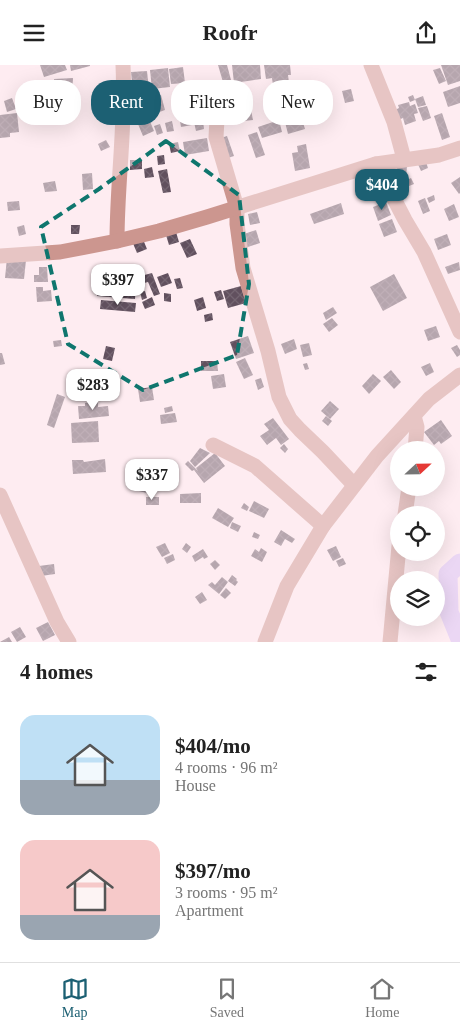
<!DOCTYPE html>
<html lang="en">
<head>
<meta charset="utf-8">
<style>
	body { margin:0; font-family:Georgia,serif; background:#f2f2f2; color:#222; height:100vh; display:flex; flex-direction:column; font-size:19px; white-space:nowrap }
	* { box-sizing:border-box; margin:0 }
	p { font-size:16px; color:#767676 }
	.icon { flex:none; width:28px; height:28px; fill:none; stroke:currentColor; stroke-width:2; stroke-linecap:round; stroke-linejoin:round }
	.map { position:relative; height:577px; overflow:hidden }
	.panel { display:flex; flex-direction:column; background:#fff; flex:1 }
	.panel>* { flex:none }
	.hud { position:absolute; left:15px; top:15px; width:430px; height:45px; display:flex; gap:10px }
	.needle { width:32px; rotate:68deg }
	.fabs { position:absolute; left:390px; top:376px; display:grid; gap:10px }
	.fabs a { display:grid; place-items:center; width:55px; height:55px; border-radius:50%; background:#fff; box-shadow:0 5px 20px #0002; font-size:25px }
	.price { position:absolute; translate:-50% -42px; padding:0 11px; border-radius:10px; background:#fff; color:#222; font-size:16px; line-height:32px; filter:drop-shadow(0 1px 2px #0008) }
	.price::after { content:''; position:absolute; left:50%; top:30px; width:15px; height:11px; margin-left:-8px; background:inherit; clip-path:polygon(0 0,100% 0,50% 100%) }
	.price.on { background:#1c6073; color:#fff }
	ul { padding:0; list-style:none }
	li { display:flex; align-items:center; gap:15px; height:125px; padding:0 20px }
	li span { display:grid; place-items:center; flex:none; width:140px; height:100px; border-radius:15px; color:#555 }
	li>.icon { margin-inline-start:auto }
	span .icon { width:60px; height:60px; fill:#fffc; stroke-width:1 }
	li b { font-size:21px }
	h2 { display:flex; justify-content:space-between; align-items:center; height:60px; padding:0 20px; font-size:21px }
	.chip { padding:0 18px; border-radius:20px; background:#fff; box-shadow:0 5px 20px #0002; font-size:18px; line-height:45px }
	.chip.on { background:#1c6073; color:#fff }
	header { display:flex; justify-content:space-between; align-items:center; height:65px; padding:0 20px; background:#fff; font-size:22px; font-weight:800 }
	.tab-bar { display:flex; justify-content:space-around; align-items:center; height:70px; border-top:1px solid #e0e0e0; background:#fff; font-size:14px; color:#767676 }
	.tab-bar a { display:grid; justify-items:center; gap:2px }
	.tab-bar .on { color:#1c6073 }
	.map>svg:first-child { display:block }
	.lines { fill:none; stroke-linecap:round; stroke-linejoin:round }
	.river { stroke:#d6bcf9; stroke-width:19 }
	.building { fill:url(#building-cross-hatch) }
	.minor { stroke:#cc968f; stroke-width:15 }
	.marked { fill:none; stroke:#0f766e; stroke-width:4; stroke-dasharray:10 6; stroke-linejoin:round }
</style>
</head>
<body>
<header><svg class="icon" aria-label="menu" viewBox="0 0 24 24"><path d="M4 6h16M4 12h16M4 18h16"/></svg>Roofr<svg class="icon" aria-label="share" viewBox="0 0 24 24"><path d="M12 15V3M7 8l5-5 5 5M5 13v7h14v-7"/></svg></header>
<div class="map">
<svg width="460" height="577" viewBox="0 0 460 577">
	<defs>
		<pattern id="building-cross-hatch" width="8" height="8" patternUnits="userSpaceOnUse" patternTransform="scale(1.25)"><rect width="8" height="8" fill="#61505e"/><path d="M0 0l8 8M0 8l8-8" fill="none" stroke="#746571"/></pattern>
	</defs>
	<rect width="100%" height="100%" fill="#feecf1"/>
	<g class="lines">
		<polyline class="river" points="460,498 448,509 449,547 460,574"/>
	</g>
	<g class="building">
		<polygon points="40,0 65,0 67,5 44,12"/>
		<polygon points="70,0 90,0 90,1 71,6"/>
		<polygon points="218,0 227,0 231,15 223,17"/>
		<polygon points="232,0 260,0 261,14 234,18"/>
		<polygon points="264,0 290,0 291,10 288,10 289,18 273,20 272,13 266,14"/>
		<polygon points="441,0 460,0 460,16 448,20"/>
		<polygon points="183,2 185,18 171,19 169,4"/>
		<polygon points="168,3 170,22 152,24 150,5"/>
		<polygon points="440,3 446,16 439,19 433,5"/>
		<polygon points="147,6 149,25 133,26 131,7"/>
		<polygon points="73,13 72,35 66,35 66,25 55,26 54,14"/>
		<polygon points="50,16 53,31 46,32 43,18"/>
		<polygon points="234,18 237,31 230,32 227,19"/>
		<polygon points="460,21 460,38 448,42 443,27"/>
		<polygon points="351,24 354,36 345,38 342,26"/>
		<polygon points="188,25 190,35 181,37 179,27"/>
		<polygon points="161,30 165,45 154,49 150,33"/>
		<polygon points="413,30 415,35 410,37 408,32"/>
		<rect x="126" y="31" width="16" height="10"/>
		<polygon points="423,31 426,40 418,42 415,34"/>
		<polygon points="12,33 16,44 7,47 4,36"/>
		<polygon points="237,35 242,54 231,57 226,38"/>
		<polygon points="189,37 192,60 181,62 177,39"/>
		<polygon points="409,37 410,41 415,39 418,48 414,49 416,56 405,60 403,53 398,55 395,45 399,43 398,40"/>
		<polygon points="250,40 253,55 244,56 242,42"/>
		<polygon points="279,41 283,52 273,55 270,45"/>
		<polygon points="427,41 431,53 423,56 418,43"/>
		<polygon points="17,48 19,67 10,68 10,72 0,73 0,50"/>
		<polygon points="300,48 305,64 288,69 284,53"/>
		<polygon points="442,48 450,72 442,75 434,51"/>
		<polygon points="149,54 154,66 143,71 138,59"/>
		<polygon points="279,55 282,67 262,73 258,62"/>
		<polygon points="172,56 174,66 167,67 165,58"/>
		<polygon points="203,56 204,64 196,66 194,57"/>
		<polygon points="160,59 163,68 157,70 154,61"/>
		<polygon points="257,67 265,90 256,93 248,70"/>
		<polygon points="227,71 234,91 225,94 218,74"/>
		<polygon points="207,73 209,86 185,90 183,77"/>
		<polygon points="106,75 110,82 101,86 98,79"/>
		<polygon points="178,77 180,86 171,88 169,79"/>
		<polygon points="306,79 310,103 295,106 292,88 298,87 297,81"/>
		<polygon points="164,90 165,99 158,100 157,91"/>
		<polygon points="425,94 428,103 421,106 417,97"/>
		<polygon points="130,95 142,95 142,104 130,105"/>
		<polygon points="397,101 407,102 406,111 397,111"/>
		<polygon points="152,102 154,112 145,113 144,104"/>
		<polygon points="167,104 171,127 163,128 158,106"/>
		<polygon points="92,108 93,124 83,125 82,109"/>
		<polygon points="460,112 460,128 459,129 451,118"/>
		<polygon points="411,113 414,119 409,121 407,115"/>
		<polygon points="55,116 57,126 45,127 43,118"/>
		<polygon points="434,130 435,135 429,138 427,133"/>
		<polygon points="425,133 430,146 423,149 418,136"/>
		<polygon points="19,136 20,145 8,146 7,137"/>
		<polygon points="386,137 391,150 378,156 373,142"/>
		<polygon points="341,138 344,149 314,159 310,149"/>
		<polygon points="454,139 459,152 449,156 444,144"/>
		<polygon points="257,147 260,158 250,160 248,149"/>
		<polygon points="392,154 397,167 384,172 379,159"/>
		<polygon points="24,160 26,169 19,171 17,162"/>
		<polygon points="71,160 80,160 79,169 71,169"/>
		<polygon points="256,165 260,178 245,183 241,170"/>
		<polygon points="176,167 179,177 169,180 166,170"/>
		<polygon points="447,169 451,180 438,185 434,174"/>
		<polygon points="142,172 147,184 137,188 132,176"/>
		<polygon points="190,174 197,189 187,193 180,178"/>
		<polygon points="7,193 26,195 24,214 5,213"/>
		<polygon points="459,197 460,205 448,209 445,202"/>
		<polygon points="39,202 47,202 48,217 34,217 34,210 39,210"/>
		<polygon points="152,208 160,229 154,231 148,217 140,219 137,212"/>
		<polygon points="168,208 172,218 161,222 157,212"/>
		<polygon points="394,209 407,233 383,246 370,222"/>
		<polygon points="102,213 136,216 135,234 97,231 98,222 101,222"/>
		<polygon points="180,213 183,223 177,224 174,214"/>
		<polygon points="241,221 246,238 228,243 223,226"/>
		<polygon points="36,222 43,222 43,226 51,225 52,236 37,237"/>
		<polygon points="221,225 224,234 217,236 214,227"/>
		<polygon points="145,226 147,233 142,235 140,227"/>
		<polygon points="164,228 171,229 171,237 164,236"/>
		<polygon points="152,232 155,240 145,244 142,237"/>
		<polygon points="203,232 206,243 197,246 194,235"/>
		<polygon points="101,235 136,238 135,247 100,244"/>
		<polygon points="333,242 337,248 326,255 323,248"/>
		<polygon points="212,248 213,255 205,257 204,250"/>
		<polygon points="332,253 338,260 329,267 323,259"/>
		<polygon points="436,261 440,272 428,276 424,265"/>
		<polygon points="248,271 254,288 236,294 230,277"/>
		<polygon points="294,274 297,284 285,289 281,279"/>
		<polygon points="61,275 62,281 54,282 53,276"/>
		<polygon points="309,278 312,290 303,292 300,280"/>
		<polygon points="457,280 460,285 460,290 457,292 451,283"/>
		<polygon points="106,281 115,283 112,296 103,294"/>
		<polygon points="0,288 2,288 5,299 0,300"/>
		<polygon points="245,293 253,310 244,314 236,297"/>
		<polygon points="201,296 217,296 218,306 201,306"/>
		<polygon points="307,298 309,304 305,305 303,299"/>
		<polygon points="430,298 434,307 426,311 421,302"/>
		<polygon points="391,305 401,317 394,324 383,312"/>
		<polygon points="224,309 226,322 213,324 211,311"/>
		<polygon points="373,309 381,316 369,329 362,321"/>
		<polygon points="114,310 115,325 88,328 86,314"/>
		<polygon points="261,313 264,322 258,325 255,315"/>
		<polygon points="152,322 154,335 140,337 138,324"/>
		<polygon points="57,329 65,332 54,363 47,360"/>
		<polygon points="98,336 98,342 108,341 109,351 79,354 78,341 85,341 85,338"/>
		<polygon points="330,336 339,344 330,354 321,346"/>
		<polygon points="172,341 173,346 165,348 164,343"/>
		<polygon points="175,348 177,357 161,359 160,350"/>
		<polygon points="326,351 332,356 328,361 322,356"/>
		<polygon points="273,353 289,374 281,380 276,373 267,380 260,371 269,365 264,359"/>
		<polygon points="441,355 452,371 441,379 439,376 434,380 424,367"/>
		<polygon points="98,356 99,377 72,378 71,358"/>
		<polygon points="284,379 288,384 285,388 280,383"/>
		<polygon points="200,383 210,388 195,402 190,396"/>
		<polygon points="215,388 225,401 204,418 194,405 192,406 185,399 188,396 198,406 196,403"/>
		<polygon points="105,394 106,407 73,409 72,395 83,395 84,397"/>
		<polygon points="137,411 154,414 152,426 147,425 147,428 139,426 139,423 135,423"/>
		<polygon points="201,428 201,438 180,438 180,429"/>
		<rect x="146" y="432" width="13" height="8"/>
		<polygon points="254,436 269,444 264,453 249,446"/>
		<polygon points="244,438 249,442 247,446 241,443"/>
		<polygon points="218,443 234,453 228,462 212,453"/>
		<polygon points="232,457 241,461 238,467 230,463"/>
		<polygon points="281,465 295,474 292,478 285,474 281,481 274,477"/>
		<polygon points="254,467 260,470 258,474 252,472"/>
		<polygon points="165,478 170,488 162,492 156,482"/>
		<polygon points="186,478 191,482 187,488 182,484"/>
		<polygon points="336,481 341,492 333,496 327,485"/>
		<polygon points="261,483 267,487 262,497 251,491 255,484 259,487"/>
		<polygon points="203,484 208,492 204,494 203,492 195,497 192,491"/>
		<polygon points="173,489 175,495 167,499 164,493"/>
		<polygon points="343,493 346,499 339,502 336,496"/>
		<polygon points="215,495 220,500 215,505 210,499"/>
		<polygon points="54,499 55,509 41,511 39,501"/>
		<polygon points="232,510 237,514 236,515 238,517 235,521 228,516"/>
		<polygon points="222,512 228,517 219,529 208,520 212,517 215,520"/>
		<polygon points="226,523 231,528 225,534 220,530"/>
		<polygon points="202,527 207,535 200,539 195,532"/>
		<polygon points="48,557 55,570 43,576 36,563"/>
		<polygon points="20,562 26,572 17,577 11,567"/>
		<polygon points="9,572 12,577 0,577"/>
	</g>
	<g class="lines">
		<g class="minor">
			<polyline points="371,0 394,57 404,94"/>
			<polyline points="218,36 216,72 237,143 237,159 243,203 268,286 279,332 290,354 300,365 323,387 354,420"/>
			<polyline points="376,99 405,155 424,187 460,267"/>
			<path d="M117,176C117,117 126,59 123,0"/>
			<polyline points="0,191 60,187 117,176 159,166 207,152 376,99 439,90 460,83"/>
			<polyline points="414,351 417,362 415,385"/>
			<polyline points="213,380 255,401 323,461"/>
			<polyline points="0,430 57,557 69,577"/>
			<polyline points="405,450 409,422"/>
			<polyline points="265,577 287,521 323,461 377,391 429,334 460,310"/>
			<polyline points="390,577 399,481"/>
		</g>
	</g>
	<path d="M0 0H460V577H0ZM166,76L239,130L249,219L237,290L143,325L68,279L41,162L99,124Z" fill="#feecf1" fill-opacity=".55" fill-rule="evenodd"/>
	<path class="marked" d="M166,76L239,130L249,219L237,290L143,325L68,279L41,162L99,124Z"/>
</svg>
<div class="fabs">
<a><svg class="needle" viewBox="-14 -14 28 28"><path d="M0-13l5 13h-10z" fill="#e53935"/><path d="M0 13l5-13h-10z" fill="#767676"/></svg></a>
<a><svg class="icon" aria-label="locate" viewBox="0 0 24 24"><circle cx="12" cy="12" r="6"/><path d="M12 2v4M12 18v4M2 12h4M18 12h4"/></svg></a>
<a><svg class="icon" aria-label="layers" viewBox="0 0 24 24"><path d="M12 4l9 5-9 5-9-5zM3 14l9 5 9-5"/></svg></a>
</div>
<b class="price on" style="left:382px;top:146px">$404</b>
<b class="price" style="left:118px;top:241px">$397</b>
<b class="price" style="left:93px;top:346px">$283</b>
<b class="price" style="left:152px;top:436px">$337</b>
<div class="hud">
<a class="chip">Buy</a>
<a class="chip on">Rent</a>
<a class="chip">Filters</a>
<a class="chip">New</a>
</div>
</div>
<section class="panel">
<h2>4 homes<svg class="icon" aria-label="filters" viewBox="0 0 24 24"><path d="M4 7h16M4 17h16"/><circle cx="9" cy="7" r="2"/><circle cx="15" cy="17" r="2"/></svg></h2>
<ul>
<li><span style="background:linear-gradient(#bfe0f5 65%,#9aa5b1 0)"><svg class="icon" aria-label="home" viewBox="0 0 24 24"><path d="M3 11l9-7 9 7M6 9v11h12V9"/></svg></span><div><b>$404/mo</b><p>4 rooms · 96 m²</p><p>House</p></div></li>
<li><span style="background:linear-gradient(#f6c9c9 75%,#9aa5b1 0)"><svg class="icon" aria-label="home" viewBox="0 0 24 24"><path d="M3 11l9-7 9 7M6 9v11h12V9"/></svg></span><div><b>$397/mo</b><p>3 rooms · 95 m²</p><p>Apartment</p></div></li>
</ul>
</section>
<nav class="tab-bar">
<a class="on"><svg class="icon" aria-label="map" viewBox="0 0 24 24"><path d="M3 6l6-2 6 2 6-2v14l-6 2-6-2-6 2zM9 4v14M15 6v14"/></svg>Map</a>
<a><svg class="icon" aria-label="saved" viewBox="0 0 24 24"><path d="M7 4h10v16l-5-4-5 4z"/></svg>Saved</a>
<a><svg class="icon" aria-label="home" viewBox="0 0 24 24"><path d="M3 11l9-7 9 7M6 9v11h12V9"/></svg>Home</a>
</nav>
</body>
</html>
